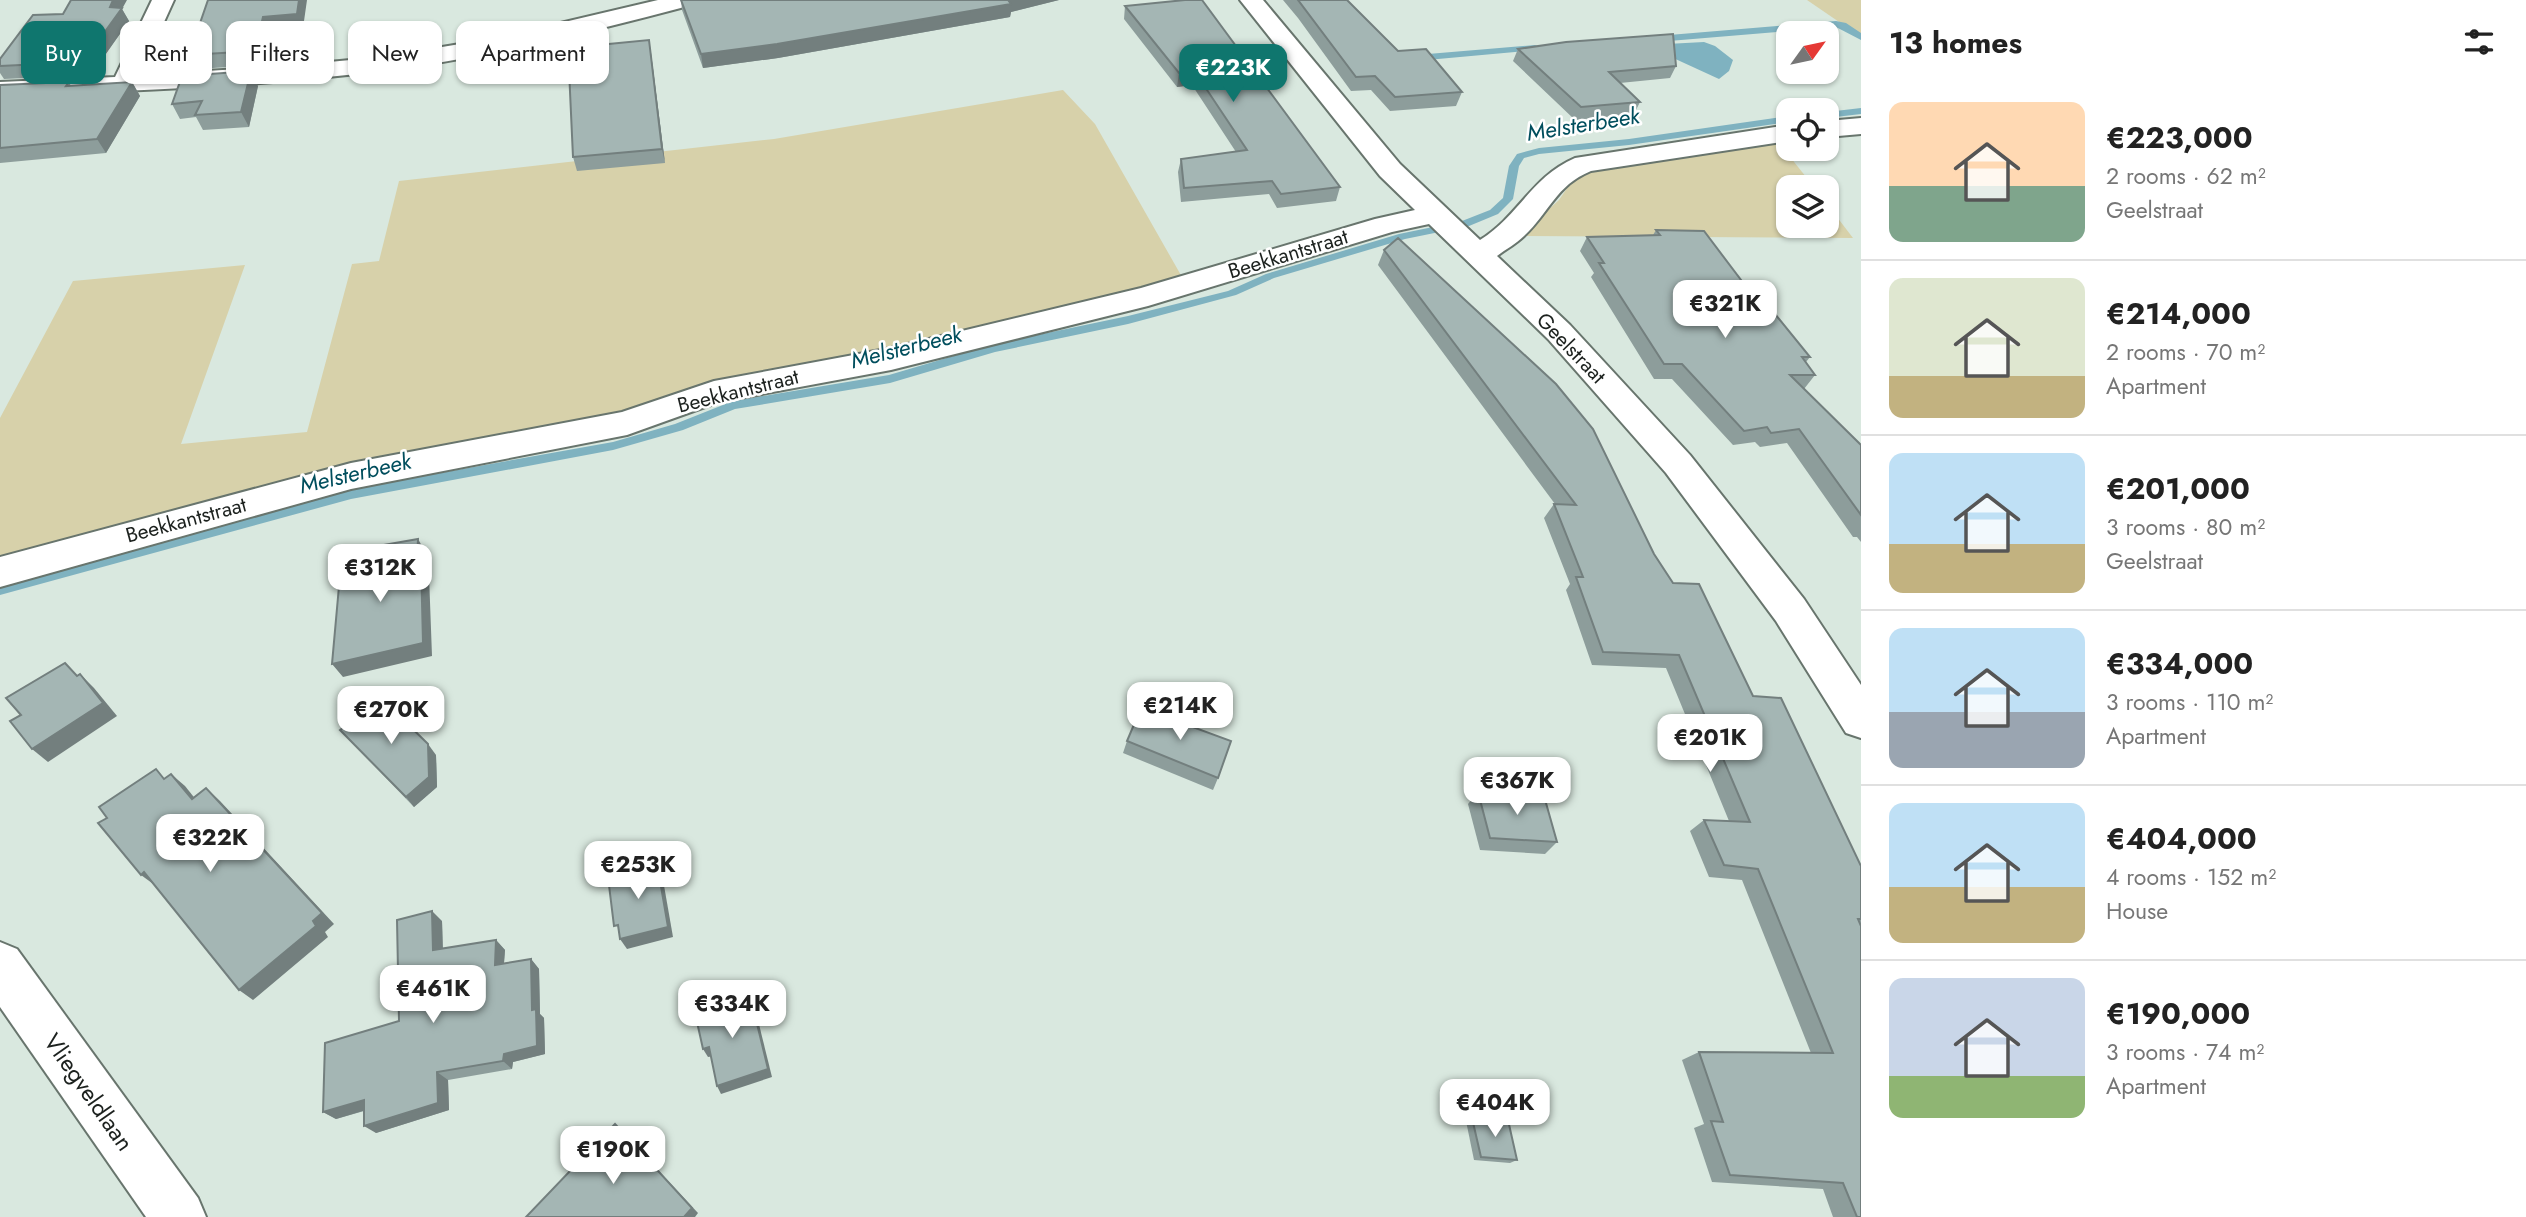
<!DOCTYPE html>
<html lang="en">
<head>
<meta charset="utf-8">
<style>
	body { margin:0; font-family:Jost,sans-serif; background:#f2f2f2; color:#222; height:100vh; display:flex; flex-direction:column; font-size:26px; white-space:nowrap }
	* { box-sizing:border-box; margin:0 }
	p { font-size:23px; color:#767676 }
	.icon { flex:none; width:38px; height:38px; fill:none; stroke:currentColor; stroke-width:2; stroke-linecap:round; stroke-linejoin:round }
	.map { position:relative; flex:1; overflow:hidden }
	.side { display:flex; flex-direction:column; background:#fff; width:665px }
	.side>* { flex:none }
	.top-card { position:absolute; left:21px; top:21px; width:665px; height:63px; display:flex; gap:14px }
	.needle { width:46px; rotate:57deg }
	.fabs { position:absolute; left:1776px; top:21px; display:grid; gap:14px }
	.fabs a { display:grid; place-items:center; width:63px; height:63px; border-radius:14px; background:#fff; box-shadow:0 2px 5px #0004; font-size:35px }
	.price { position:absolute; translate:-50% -60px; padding:0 16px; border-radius:14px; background:#fff; color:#222; font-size:23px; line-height:46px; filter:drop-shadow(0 2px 4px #0008) }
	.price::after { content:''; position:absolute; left:50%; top:42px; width:21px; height:16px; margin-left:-10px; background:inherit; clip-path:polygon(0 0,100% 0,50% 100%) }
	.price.on { background:#0f766e; color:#fff }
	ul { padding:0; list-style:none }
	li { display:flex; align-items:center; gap:21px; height:175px; padding:0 28px }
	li+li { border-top:2px solid #e0e0e0 }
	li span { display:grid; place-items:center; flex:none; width:196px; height:140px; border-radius:14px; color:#555 }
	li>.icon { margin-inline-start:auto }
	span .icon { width:84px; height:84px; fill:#fffc; stroke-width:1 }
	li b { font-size:30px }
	h2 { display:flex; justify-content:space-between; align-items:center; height:84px; padding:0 28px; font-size:30px }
	.chip { padding:0 24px; border-radius:14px; background:#fff; box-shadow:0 2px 5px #0004; font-size:24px; line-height:63px }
	.chip.on { background:#0f766e; color:#fff }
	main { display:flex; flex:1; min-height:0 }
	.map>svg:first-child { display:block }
	.green { fill:#d7d1aa }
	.water { fill:#7fb2c0 }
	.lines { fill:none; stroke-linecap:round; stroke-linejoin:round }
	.stream { fill:#7fb2c0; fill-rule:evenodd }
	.minor-casing { stroke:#68756d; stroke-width:4 }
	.secondary-casing { stroke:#68756d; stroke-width:4 }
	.minor { fill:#fff; fill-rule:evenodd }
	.secondary { fill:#fff; fill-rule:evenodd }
	.wall { fill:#8d9d9b }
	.shaded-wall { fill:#737f7e }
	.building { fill:#a4b6b4; stroke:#737f7e; stroke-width:2 }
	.labels { text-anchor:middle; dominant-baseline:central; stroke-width:5; stroke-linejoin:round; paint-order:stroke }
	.street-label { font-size:21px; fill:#1c211e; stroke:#fff }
	.water-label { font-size:23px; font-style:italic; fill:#004e5d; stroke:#fff }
	.near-street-label { font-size:24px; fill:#1c211e; stroke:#fff }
</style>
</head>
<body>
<main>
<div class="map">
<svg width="1861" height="1217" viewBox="0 0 1861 1217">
	<rect width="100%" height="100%" fill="#d9e8df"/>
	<g class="green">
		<polygon points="1807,0 1861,0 1861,37"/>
		<polygon points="1063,90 1095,124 1182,277 938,343 616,414 0,565 0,418 73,281 245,265 181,444 307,432 352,264 379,261 399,181 774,139"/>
		<polygon points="1779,143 1814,187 1788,187 1788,226 1827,226 1827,204 1853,238 1519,236 1559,200 1574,178 1603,168"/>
	</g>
	<polygon class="water" points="1704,42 1715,46 1733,60 1729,71 1719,79 1658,51 1667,44"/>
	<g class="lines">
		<g class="stream">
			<polygon points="1836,21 1846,23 1861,33 1861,40 1836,27 1657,42 1653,39 1657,36"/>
			<polygon points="1535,45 1538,46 1538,50 1416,61 1412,58 1416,55"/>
			<polygon points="1861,108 1861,114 1827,118 1827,112"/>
			<polygon points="1788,116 1788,122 1629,145 1539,154 1524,158 1519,166 1513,199 1498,214 1469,226 1405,239 1274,278 1236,295 1128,324 995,352 890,383 735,409 683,430 613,450 351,499 0,595 0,585 351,489 613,442 675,424 733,401 889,375 994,344 1128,316 1228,291 1266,274 1399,234 1462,221 1490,210 1503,198 1509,166 1517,154 1539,148 1629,139"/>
		</g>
		<defs>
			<g id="minor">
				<path d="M152,0H174L140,75L287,66L382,57L496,38L658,0H695L692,5C590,32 486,58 381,71C255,87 127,91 0,96V82L115,77Z"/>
				<path d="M1240,0H1263L1400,164L1480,240C1520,215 1531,177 1575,158L1788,125V141L1591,171C1555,186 1550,212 1524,236C1516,244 1506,249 1497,256L1570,325L1690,455L1804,599L1861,685V738L1846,733L1776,621L1666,473L1548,339L1429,224L1392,232L1148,306L891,370L719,402L627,435L351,489L0,587V557L351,463L622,412L714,381L891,348L1141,288L1375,219L1415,210L1380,176Z"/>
				<polygon points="1861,118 1861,134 1827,137 1827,121"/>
			</g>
			<polygon id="secondary" points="0,942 17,949 198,1198 206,1217 146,1217 0,1007"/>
		</defs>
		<use href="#minor" class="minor-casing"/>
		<use href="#secondary" class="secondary-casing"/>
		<use href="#minor" class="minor"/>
		<use href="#secondary" class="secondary"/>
	</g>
	<g class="wall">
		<polygon points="208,0 303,28 270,31 262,65 197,69 189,55"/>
		<polygon points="681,0 1059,0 1011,12 1010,17 778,58 703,68 682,10"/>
		<polygon points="1283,0 1347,0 1398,51 1462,92 1456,106 1390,111 1371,90 1351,91 1298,18"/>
		<polygon points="1125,6 1340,187 1336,201 1277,208 1269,194 1181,202 1178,172 1181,159 1236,152 1192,85 1177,87 1124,19"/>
		<polygon points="122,9 129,21 91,75 4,79 0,73 0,59 63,14"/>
		<polygon points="1518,49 1676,66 1670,78 1620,83 1640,102 1634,114 1575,120 1513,61"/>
		<polygon points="651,53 665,163 577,171 573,157"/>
		<polygon points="69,82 71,86 132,82 140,96 106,153 0,163 0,85"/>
		<polygon points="258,86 249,127 203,130 196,117 180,119 172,104"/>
		<polygon points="1656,230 1763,309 1810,357 1806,362 1815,375 1804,389 1861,445 1861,542 1857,537 1853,537 1787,443 1760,447 1755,442 1733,445 1672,379 1654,379 1591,277 1594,273 1580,251 1587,237 1653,235"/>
		<polygon points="1384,250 1654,554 1673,583 1753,696 1861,866 1861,1217 1833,1217 1823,1189 1712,1182 1694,1128 1704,1124 1682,1060 1699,1052 1811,1053 1742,880 1709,877 1690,831 1704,820 1729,821 1666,668 1592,665 1566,590 1570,584 1544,518 1554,504 1555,504 1378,265"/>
		<polygon points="340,730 436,755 437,787 414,807 349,740"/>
		<polygon points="1127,741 1218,778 1213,790 1123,753"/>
		<polygon points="1478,792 1557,842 1545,854 1480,850 1468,804"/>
		<polygon points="442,921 443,949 496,940 505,950 504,963 531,959 539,969 540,1014 544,1018 545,1054 513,1062 512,1069 448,1080 449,1110 376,1133 364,1111 336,1119 323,1112 399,1021"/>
		<polygon points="1472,1118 1517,1160 1510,1163 1474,1160 1466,1121"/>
	</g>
	<g class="shaded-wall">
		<polygon points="113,0 127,0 122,9 129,21 91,75 83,62"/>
		<polygon points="299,0 307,0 303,28 270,31 262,65 255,51 263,17"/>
		<polygon points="1008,0 1059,0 1011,12 1010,17 778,58 703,68 701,54"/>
		<polygon points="649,40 651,53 665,163 662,149"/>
		<polygon points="251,71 258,86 249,127 241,112"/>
		<polygon points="1195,72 1192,85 1177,87 1179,73"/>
		<polygon points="132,82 140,96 106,153 97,139"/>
		<polygon points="418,539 426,553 425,569 429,575 432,656 343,677 332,664 417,561"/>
		<polygon points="80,674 94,688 117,716 48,762 32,749"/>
		<polygon points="428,744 436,755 437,787 414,807 406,797"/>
		<polygon points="171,774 185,786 205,811 192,799"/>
		<polygon points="206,788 220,801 334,924 325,932 328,937 253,1000 239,990"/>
		<polygon points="657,863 662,874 673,937 627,949 620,939"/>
		<polygon points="144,872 156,886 141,875"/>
		<polygon points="432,911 442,921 443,960 433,950"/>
		<polygon points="496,940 505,950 503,975 495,965"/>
		<polygon points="531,959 539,969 540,1014 544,1018 545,1054 513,1062 512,1069 503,1061 504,1054 532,1010"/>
		<polygon points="750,995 754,1004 772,1077 721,1094 717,1086"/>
		<polygon points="709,1047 714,1056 708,1057 703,1049"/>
		<polygon points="437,1072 448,1080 449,1110 376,1133 364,1126"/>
		<polygon points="364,1100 376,1107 336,1119 323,1112"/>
		<polygon points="615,1124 698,1213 695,1217 684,1217"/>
	</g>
	<g class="building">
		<polygon points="71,0 113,0 110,7 122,8 83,62 0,66 0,59 33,15 63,14"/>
		<polygon points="208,0 299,0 297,14 263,17 255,51 189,55"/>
		<polygon points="681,0 1008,0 1011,4 777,44 701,54"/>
		<polygon points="1185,0 1202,0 1340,187 1281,194 1272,181 1184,188 1181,159 1247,150 1195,72 1179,73 1125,6"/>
		<polygon points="1298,0 1347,0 1398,51 1426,49 1462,92 1395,97 1375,76 1356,77"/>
		<polygon points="1673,34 1676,66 1609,72 1640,102 1581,107 1518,49 1566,42"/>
		<polygon points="649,40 662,149 573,157 568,48"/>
		<polygon points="251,71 241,112 195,115 202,101 172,104 182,76"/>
		<polygon points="69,82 66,86 132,82 97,139 0,148 0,85"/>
		<polygon points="1656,230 1704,231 1763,309 1771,309 1810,357 1802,357 1815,375 1790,375 1861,445 1861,515 1799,429 1771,433 1767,427 1744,431 1682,364 1664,364 1599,263 1604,263 1587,237 1660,235"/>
		<polygon points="1398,238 1556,384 1593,429 1654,554 1673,583 1699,584 1753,696 1781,698 1861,866 1861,919 1858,919 1861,926 1861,1217 1857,1217 1843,1183 1730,1175 1711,1121 1723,1122 1699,1052 1833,1053 1758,869 1724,865 1704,820 1750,822 1679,655 1603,652 1576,577 1583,577 1554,504 1576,505 1384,250"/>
		<polygon points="418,539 417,561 421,561 423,643 332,664 340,575 365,570 366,548"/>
		<polygon points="65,663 77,676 80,674 103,703 32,749 10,721 21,715 6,698"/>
		<polygon points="381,698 428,744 429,777 406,797 340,730"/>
		<polygon points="1141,708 1231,741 1218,778 1127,741"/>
		<polygon points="156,769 164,779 171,774 192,799 206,788 322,913 313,921 316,926 239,990 144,872 141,875 98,823 107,818 99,807"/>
		<polygon points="1478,792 1544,796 1557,842 1490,838"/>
		<polygon points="657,863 668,927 620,939 618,925 614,926 608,877"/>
		<polygon points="432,911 433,950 496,940 495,965 531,959 532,1010 536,1009 537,1046 504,1054 503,1061 437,1072 438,1103 364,1126 364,1100 323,1112 325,1043 399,1021 397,920"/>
		<polygon points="750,995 768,1069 717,1086 709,1047 703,1049 695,1013"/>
		<polygon points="1472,1118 1508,1120 1517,1160 1481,1157"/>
		<polygon points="615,1124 692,1208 684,1217 526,1217"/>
	</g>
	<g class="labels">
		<g class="street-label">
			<text transform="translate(1288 254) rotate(-17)">Beekkantstraat</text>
			<text transform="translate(1571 348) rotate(46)">Geelstraat</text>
			<text transform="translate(738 391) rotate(-14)">Beekkantstraat</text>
			<text transform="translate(186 520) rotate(-15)">Beekkantstraat</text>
		</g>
		<g class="water-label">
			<text transform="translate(1583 124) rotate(-9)">Melsterbeek</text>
			<text transform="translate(906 347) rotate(-14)">Melsterbeek</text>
			<text transform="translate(355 473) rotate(-13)">Melsterbeek</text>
		</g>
		<g class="near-street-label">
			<text transform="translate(89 1092) rotate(55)">Vliegveldlaan</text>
		</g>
	</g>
</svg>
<div class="fabs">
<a><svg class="needle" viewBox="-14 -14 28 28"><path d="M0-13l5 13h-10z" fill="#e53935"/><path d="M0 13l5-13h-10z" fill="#767676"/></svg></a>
<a><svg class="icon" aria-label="locate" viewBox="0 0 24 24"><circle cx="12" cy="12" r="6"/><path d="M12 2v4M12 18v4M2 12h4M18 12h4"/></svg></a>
<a><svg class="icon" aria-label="layers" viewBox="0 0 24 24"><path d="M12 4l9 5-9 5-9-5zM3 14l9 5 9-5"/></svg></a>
</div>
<b class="price on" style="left:1233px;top:104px">€223K</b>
<b class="price" style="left:1725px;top:340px">€321K</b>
<b class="price" style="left:380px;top:604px">€312K</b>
<b class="price" style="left:1180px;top:742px">€214K</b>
<b class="price" style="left:391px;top:746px">€270K</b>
<b class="price" style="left:1710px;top:774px">€201K</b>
<b class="price" style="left:1517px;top:817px">€367K</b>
<b class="price" style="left:210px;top:874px">€322K</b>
<b class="price" style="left:638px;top:901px">€253K</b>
<b class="price" style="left:433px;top:1025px">€461K</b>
<b class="price" style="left:732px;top:1040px">€334K</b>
<b class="price" style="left:1495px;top:1139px">€404K</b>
<b class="price" style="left:613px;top:1186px">€190K</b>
<div class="top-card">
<a class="chip on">Buy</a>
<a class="chip">Rent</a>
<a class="chip">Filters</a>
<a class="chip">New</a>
<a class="chip">Apartment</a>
</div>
</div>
<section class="side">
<h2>13 homes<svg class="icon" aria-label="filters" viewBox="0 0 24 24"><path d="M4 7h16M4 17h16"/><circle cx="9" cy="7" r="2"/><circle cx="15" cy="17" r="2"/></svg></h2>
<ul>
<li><span style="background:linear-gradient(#ffd9b3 60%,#7fa58c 0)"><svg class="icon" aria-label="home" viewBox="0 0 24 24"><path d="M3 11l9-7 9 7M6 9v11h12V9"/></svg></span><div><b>€223,000</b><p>2 rooms · 62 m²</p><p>Geelstraat</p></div></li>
<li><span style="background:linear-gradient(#dfe7d0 70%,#c2b280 0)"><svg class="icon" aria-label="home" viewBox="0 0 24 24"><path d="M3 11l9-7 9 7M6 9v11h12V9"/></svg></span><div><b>€214,000</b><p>2 rooms · 70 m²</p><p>Apartment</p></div></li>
<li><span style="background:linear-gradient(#bfe0f5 65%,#c2b280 0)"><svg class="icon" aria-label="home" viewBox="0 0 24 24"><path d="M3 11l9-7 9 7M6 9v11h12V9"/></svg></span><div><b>€201,000</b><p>3 rooms · 80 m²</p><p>Geelstraat</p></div></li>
<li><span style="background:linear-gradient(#bfe0f5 60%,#9aa5b1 0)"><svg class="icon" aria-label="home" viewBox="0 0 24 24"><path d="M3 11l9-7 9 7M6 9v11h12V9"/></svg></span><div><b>€334,000</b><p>3 rooms · 110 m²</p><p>Apartment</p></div></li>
<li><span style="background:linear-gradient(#bfe0f5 60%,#c2b280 0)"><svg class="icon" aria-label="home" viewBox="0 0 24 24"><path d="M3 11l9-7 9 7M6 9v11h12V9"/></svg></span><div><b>€404,000</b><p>4 rooms · 152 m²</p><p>House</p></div></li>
<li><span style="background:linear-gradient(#c9d6e8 70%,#8fb573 0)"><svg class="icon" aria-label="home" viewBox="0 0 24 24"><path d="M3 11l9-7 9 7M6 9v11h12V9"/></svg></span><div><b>€190,000</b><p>3 rooms · 74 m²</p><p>Apartment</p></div></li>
</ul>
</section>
</main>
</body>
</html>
